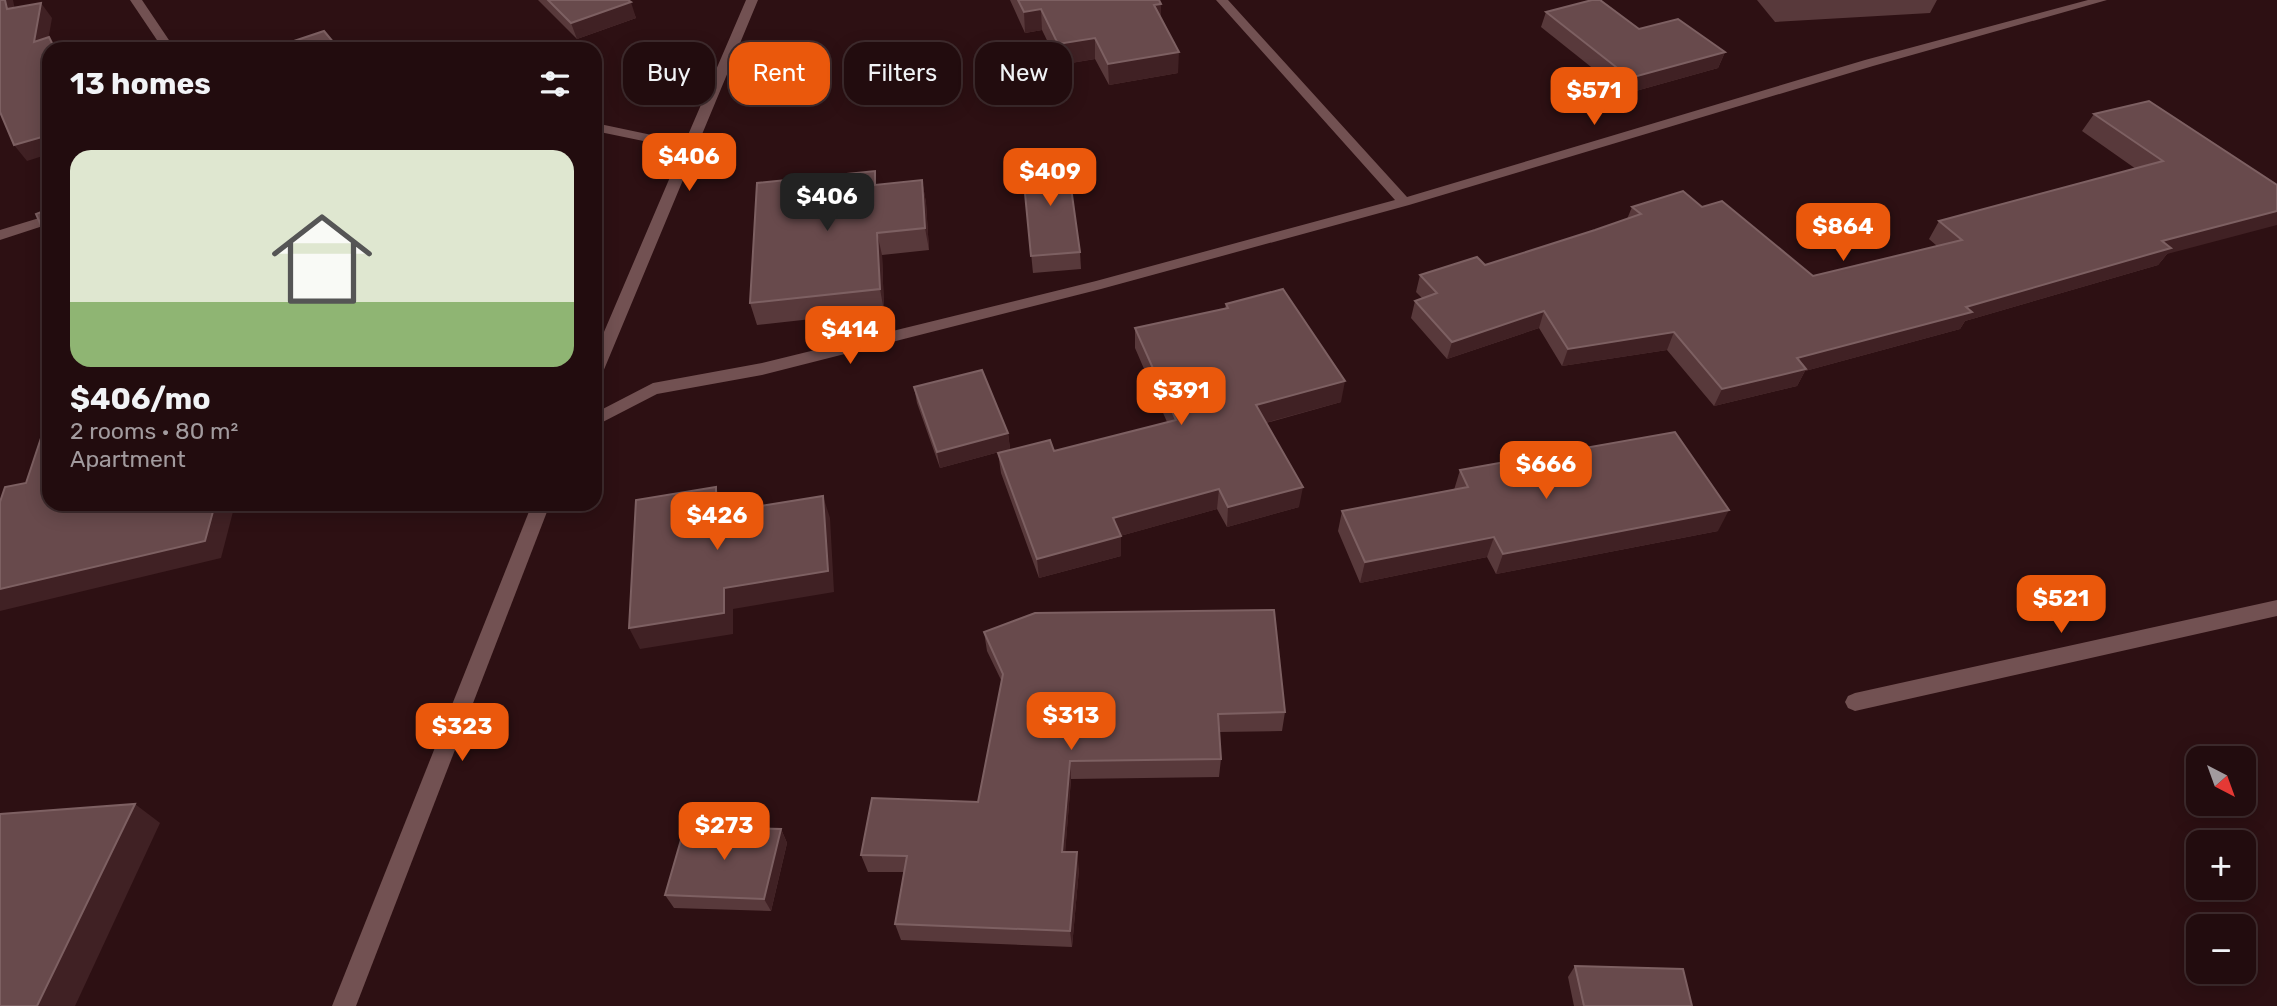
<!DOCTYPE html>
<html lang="en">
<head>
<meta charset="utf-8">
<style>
	body { margin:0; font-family:Rubik,sans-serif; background:#2e1a1c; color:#f1f3f6; height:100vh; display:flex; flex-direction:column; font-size:26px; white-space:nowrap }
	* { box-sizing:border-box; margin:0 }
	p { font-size:23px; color:#a29b9e }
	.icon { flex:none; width:38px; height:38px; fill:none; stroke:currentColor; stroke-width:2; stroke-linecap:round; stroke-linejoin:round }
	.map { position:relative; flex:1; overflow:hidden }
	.details { position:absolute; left:42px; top:42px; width:560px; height:469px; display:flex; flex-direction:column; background:#220c0e; border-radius:21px; box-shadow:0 4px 18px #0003,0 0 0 2px #3f2c2e }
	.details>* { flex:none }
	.banner { position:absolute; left:623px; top:42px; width:665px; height:63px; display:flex; gap:14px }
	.needle { width:46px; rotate:139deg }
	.controls { position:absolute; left:2186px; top:746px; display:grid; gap:14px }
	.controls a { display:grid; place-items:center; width:70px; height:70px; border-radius:14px; background:#220c0e; box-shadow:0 4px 18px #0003,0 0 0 2px #3f2c2e; font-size:35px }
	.price { position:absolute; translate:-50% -60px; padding:0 16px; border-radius:14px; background:#ea580c; color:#fff; font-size:23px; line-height:46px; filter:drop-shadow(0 2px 4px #0008) }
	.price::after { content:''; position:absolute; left:50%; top:42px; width:21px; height:16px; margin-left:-10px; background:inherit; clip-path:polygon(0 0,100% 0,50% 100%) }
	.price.current { background:#222; color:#fff }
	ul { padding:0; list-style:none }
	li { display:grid; align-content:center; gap:14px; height:371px; padding:0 28px }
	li+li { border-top:2px solid #3f2c2e }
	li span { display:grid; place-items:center; height:217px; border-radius:21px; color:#555 }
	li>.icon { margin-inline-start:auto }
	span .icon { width:126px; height:126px; fill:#fffc; stroke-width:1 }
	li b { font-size:30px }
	h2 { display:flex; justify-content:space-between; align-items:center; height:84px; padding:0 28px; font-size:30px }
	.pill { padding:0 24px; border-radius:21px; background:#220c0e; box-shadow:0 4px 18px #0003,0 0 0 2px #3f2c2e; font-size:24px; line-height:63px }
	.pill.current { background:#ea580c; color:#fff }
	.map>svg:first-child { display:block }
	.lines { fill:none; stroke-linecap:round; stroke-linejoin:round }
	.minor { fill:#725152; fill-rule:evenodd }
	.wall { fill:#58393b }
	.shaded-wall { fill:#402124 }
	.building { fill:#684a4c; stroke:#7d6062; stroke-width:2 }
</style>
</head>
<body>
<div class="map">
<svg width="2277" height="1006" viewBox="0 0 2277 1006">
	<rect width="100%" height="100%" fill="#2d1013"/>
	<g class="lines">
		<g class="minor">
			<polygon points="130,0 142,0 175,49 163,49"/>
			<polygon points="746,0 758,0 603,372 595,378 595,353 682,149 595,131 595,123 685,142"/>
			<polygon points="1216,0 1228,0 1407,197 1865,60 2088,0 2107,0 1873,66 1409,205 1101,289 762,375 657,394 595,426 595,413 653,383 762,363 1096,281 1395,200"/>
			<polygon points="49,215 49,224 0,240 0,230"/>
			<polygon points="532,504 550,504 356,1006 332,1006"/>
			<polygon points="2277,600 2277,616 1855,711 1848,708 1845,702 1848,696 1855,693"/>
		</g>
	</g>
	<g class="wall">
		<polygon points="538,0 628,0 636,18 577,39"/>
		<polygon points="1010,0 1159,0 1161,18 1178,73 1109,85 1095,59 1059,65 1042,30 1025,33"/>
		<polygon points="1757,0 1937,0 1930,13 1775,22"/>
		<polygon points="1546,12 1639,29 1725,52 1718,68 1625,94 1541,27"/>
		<polygon points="2094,114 2277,185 2167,254 2158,265 1965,321 1960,329 1805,371 1797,386 1714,406 1667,350 1562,366 1539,328 1447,359 1411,318 1415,301 1422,298 1416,292 1420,275 1485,265 1595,230 1627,219 1632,207 1702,207 1813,276 1937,246 1929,239 1939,221 2136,169 2082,131"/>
		<polygon points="1022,162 1080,252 1081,269 1033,273"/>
		<polygon points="922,180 926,203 929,250 882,255 884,311 757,325 750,303 877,185"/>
		<polygon points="1226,304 1341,402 1266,423 1299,507 1227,527 1217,509 1120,536 1121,556 1039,578 1001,473 998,453 1054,451 1167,422 1135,348 1135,328 1225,309"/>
		<polygon points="914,387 1008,433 1010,449 940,468 917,403"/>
		<polygon points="1460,470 1718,531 1496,574 1487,557 1360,583 1338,531 1342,511 1454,490"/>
		<polygon points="984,632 1285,712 1282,731 1219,732 1221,759 1219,777 1071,779 1065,852 1079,869 1072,947 901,940 895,924 904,872 868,872 861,855 978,802 1002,682 987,651"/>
		<polygon points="781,829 787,843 771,911 674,908 665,895"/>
		<polygon points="1575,966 1692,1006 1574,1006 1568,977"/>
	</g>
	<g class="shaded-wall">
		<polygon points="5,0 13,0 18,24 7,9"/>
		<polygon points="631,2 636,18 577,39 571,23"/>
		<polygon points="41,3 52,18 45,58 34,42"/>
		<polygon points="1161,4 1161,25 1154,5"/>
		<polygon points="1041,9 1042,30 1025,33 1024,12"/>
		<polygon points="1095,38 1095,59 1059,65 1058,44"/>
		<polygon points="1179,52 1178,73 1109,85 1108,64"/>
		<polygon points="1725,52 1718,68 1625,94 1630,78"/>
		<polygon points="49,135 49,154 27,161 14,145"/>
		<polygon points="922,180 926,203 929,250 925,228"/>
		<polygon points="2277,211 2277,225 2167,254 2158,265 1965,321 1960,329 1805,371 1797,386 1714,406 1722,389 1797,358 1966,307 2162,241"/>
		<polygon points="877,233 882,255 884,311 880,289"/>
		<polygon points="1544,311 1539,328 1447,359 1452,342"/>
		<polygon points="1674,332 1667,350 1562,366 1568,349"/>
		<polygon points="1345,381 1341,402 1254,426 1256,405"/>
		<polygon points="1008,433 1010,449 940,468 937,452"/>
		<polygon points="716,487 724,509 724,535 716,513"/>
		<polygon points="1303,487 1299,507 1227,527 1228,507"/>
		<polygon points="1219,489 1217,509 1113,538 1113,518"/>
		<polygon points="823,496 830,518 834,592 733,609 733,634 640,649 629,628 724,588"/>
		<polygon points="215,504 235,504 221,558 0,611 0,589"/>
		<polygon points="1729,510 1718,531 1496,574 1503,554"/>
		<polygon points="1121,536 1121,556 1039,578 1037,559"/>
		<polygon points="1494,537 1487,557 1360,583 1365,562"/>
		<polygon points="1070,761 1071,779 1064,868 1062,852"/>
		<polygon points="135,804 160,823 75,1006 37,1006"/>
		<polygon points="781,829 787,843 771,911 764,899"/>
		<polygon points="1077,852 1079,869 1072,947 1070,931"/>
	</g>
	<g class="building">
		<polygon points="0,0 5,0 7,9 41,3 34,42 49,37 55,49 49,49 49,135 14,145 0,112"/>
		<polygon points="548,0 628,0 631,2 571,23"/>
		<polygon points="1018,0 1159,0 1161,4 1154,5 1179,52 1108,64 1095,38 1058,44 1041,9 1024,12"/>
		<polygon points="1592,0 1600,0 1639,29 1678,19 1725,52 1630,78 1546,12"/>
		<polygon points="324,31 339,49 270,49"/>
		<polygon points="2149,101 2277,185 2277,211 2162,241 2171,248 1966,307 1972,312 1797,358 1806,369 1722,389 1674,332 1568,349 1544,311 1452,342 1415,301 1437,293 1420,275 1477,257 1485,265 1595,230 1641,214 1632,207 1683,191 1702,207 1722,201 1813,276 1962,240 1939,221 2163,161 2094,114"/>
		<polygon points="1067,159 1080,252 1031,256 1022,162"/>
		<polygon points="875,171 875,185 922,180 925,228 877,233 880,289 750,303 757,183"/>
		<polygon points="49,209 49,243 36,214"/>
		<polygon points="1283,289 1345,381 1256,405 1303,487 1228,507 1219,489 1113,518 1121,536 1037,559 998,453 1050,440 1054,451 1176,420 1135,328 1228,308 1226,304"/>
		<polygon points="982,370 1008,433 937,452 914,387"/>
		<polygon points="49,414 49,504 215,504 205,541 0,589 0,502 5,487 26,483"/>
		<polygon points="1675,432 1729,510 1503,554 1494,537 1365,562 1342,511 1468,487 1460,470"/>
		<polygon points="716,487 716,513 823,496 828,571 724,588 724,613 629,628 636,500"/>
		<polygon points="1274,610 1285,712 1218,714 1221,759 1070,761 1062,852 1077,852 1070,931 895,924 907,856 861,855 872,798 978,802 1003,674 984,632 1035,613"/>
		<polygon points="135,804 37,1006 0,1006 0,814"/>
		<polygon points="685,826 781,829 764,899 665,895"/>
		<polygon points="1575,966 1683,969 1692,1006 1584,1006"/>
	</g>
</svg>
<div class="controls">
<a><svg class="needle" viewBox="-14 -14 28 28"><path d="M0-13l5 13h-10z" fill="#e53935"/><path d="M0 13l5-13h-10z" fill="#a29b9e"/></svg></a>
<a>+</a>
<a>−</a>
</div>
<b class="price" style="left:1594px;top:127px">$571</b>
<b class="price" style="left:689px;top:193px">$406</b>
<b class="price" style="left:1050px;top:208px">$409</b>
<b class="price current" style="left:827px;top:233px">$406</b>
<b class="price" style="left:1843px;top:263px">$864</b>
<b class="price" style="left:850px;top:366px">$414</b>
<b class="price" style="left:1181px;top:427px">$391</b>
<b class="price" style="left:1546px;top:501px">$666</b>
<b class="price" style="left:717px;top:552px">$426</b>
<b class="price" style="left:2061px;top:635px">$521</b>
<b class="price" style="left:1071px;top:752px">$313</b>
<b class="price" style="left:462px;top:763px">$323</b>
<b class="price" style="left:724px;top:862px">$273</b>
<div class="banner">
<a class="pill">Buy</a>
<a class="pill current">Rent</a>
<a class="pill">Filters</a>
<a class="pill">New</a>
</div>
<section class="details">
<h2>13 homes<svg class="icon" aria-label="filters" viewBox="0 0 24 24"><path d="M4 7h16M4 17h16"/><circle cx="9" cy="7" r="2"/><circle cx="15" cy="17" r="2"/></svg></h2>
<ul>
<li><span style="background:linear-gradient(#dfe7d0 70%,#8fb573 0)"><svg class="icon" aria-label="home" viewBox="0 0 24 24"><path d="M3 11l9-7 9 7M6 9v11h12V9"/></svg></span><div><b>$406/mo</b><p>2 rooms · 80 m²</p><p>Apartment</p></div></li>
</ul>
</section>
</div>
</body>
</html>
